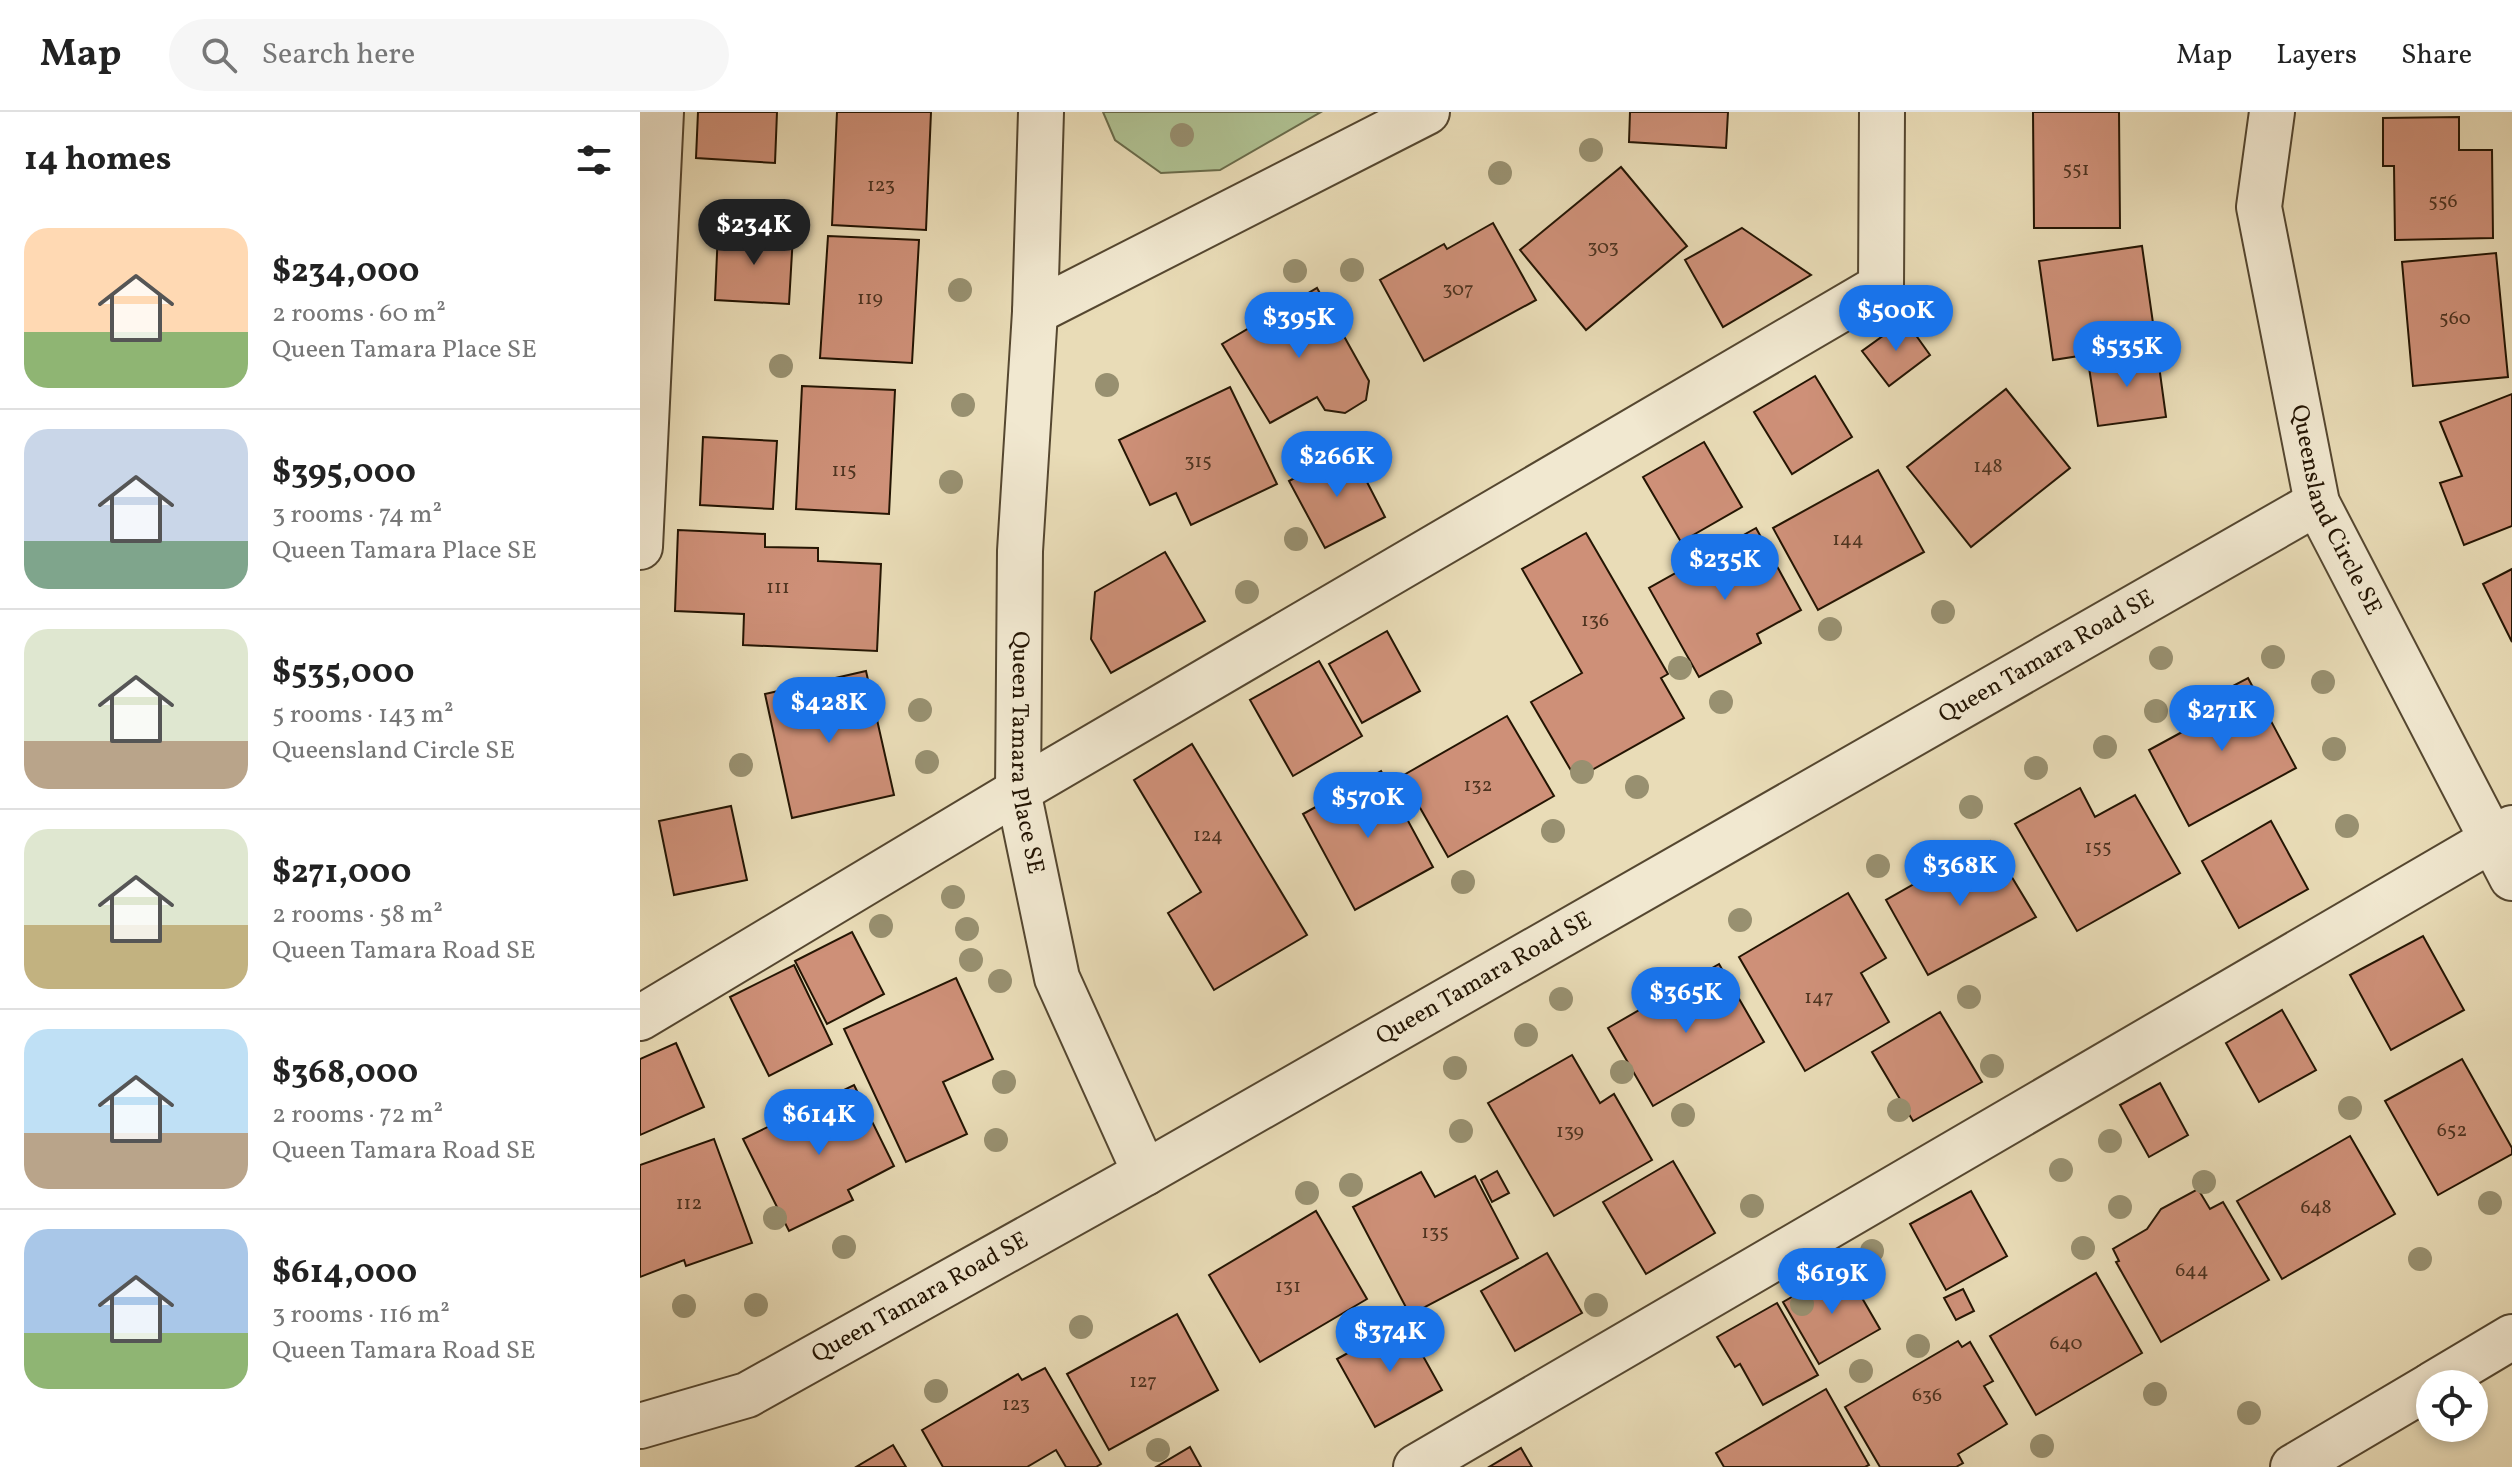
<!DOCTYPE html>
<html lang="en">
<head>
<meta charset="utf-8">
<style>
	body { margin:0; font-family:Vollkorn,serif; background:#f6f6f6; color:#222; height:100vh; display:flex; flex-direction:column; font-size:30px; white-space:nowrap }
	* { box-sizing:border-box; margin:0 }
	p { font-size:26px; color:#767676 }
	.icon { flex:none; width:44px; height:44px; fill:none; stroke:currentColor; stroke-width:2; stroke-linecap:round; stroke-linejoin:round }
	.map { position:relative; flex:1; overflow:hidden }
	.sheet { display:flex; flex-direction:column; background:#fff; width:640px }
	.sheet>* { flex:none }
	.fabs { position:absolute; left:1776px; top:1258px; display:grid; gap:16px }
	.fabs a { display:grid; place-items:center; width:72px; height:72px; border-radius:50%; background:#fff; box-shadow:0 4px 12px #0003; font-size:40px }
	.price { position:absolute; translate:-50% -68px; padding:0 18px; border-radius:28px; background:#1a73e8; color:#fff; font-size:26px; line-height:52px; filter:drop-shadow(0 2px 4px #0008) }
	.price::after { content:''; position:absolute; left:50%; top:48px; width:24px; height:18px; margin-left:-12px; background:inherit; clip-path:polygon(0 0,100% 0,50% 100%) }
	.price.on { background:#222; color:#fff }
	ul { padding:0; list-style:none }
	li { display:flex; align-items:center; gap:24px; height:200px; padding:0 24px }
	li+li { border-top:2px solid #e0e0e0 }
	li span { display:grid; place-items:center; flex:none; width:224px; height:160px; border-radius:24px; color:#555 }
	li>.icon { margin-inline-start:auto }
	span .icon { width:96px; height:96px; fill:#fffc; stroke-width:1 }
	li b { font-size:34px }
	h2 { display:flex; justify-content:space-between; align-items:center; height:96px; padding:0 24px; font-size:34px }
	header { display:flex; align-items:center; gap:48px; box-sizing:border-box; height:112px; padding:0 40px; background:#fff; border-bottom:2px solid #e0e0e0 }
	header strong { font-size:38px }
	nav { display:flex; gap:44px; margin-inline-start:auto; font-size:28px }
	.search { width:560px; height:72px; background:#f6f6f6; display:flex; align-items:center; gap:20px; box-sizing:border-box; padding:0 28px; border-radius:44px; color:#767676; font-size:30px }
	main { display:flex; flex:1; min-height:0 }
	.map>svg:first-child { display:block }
	.green { fill:#b0c293; stroke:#6a6c4b; stroke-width:2 }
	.building { fill:#ce9078; stroke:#241503; stroke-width:2 }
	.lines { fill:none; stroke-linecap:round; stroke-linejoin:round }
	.minor-casing { stroke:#554730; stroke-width:48 }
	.minor { stroke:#f1e8d0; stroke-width:44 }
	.tree { fill:#989070 }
	.labels { text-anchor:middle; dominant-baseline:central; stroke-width:7; stroke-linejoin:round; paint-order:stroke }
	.number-label { font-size:20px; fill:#4e3420 }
	.street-label { font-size:24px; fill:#241503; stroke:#f1e8d0 }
</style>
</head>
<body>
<header>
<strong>Map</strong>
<div class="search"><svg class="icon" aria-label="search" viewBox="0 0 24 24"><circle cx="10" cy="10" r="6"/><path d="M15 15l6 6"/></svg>Search here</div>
<nav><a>Map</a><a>Layers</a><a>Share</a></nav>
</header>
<main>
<section class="sheet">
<h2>14 homes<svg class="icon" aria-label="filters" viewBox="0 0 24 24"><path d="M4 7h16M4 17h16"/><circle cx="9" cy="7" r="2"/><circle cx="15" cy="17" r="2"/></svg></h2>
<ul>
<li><span style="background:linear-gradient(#ffd9b3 65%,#8fb573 0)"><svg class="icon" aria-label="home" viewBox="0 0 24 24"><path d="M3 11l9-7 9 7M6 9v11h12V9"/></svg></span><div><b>$234,000</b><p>2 rooms · 60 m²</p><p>Queen Tamara Place SE</p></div></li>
<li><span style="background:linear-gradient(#c9d6e8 70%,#7fa58c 0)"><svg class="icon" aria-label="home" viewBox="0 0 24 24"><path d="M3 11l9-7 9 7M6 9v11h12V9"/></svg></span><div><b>$395,000</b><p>3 rooms · 74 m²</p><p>Queen Tamara Place SE</p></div></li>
<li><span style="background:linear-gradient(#dfe7d0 70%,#b9a48a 0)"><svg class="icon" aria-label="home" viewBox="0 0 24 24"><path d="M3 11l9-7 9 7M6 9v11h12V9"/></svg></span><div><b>$535,000</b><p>5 rooms · 143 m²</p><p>Queensland Circle SE</p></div></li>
<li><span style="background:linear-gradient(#dfe7d0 60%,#c2b280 0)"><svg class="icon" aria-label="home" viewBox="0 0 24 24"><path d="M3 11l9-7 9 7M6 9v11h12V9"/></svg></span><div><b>$271,000</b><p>2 rooms · 58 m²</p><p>Queen Tamara Road SE</p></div></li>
<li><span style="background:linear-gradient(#bfe0f5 65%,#b9a48a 0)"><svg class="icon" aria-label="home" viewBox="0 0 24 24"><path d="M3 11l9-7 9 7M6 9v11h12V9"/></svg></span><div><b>$368,000</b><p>2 rooms · 72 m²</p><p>Queen Tamara Road SE</p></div></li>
<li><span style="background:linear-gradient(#a9c7e8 65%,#8fb573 0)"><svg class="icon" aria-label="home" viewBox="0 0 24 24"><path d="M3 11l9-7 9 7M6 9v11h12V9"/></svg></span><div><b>$614,000</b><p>3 rooms · 116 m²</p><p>Queen Tamara Road SE</p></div></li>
</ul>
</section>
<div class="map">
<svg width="1872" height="1355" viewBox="0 0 1872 1355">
	<rect width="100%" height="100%" fill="#e9dcb7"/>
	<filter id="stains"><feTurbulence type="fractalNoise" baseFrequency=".0025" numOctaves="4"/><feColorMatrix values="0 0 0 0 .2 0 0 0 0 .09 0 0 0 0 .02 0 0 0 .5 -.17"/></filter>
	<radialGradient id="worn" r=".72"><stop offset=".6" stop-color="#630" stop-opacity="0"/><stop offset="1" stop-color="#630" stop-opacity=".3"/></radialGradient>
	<polygon class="green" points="463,0 681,0 580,58 521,61 475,28"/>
	<g class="building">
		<polygon points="58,0 137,0 135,51 56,46"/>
		<polygon points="197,0 291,0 286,118 192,113"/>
		<polygon points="990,0 1088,0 1086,36 989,30"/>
		<polygon points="1393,0 1479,0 1480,116 1394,116"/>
		<polygon points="1819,5 1819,38 1852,38 1853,126 1755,128 1754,54 1743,54 1743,6"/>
		<polygon points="981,55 1047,134 946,218 880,138"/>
		<polygon points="853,111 896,188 784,249 740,168 804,132 807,137"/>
		<polygon points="1102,116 1171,163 1083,215 1045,148"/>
		<polygon points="78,119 153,123 149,192 75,188"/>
		<polygon points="188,124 279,128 272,251 180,246"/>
		<polygon points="1502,134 1516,232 1413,248 1399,149"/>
		<polygon points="1856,141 1868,265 1773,274 1762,150"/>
		<polygon points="677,176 729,269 726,288 705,301 685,298 677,285 630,311 582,232"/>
		<polygon points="1265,208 1290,243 1249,274 1222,239"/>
		<polygon points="1517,239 1526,305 1458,314 1448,249"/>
		<polygon points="1175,264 1212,325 1152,362 1114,300"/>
		<polygon points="162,274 255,278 249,402 156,397"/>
		<polygon points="590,275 637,372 551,413 536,381 510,393 479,328"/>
		<polygon points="1366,277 1430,356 1331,435 1267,355"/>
		<polygon points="1872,282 1872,414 1824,433 1800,371 1822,364 1800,310"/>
		<polygon points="63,325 137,329 133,397 60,393"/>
		<polygon points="1064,330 1102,395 1041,430 1003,365"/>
		<polygon points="710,337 745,405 685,436 649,369"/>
		<polygon points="1238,358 1284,440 1178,498 1133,416"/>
		<polygon points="1116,416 1161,498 1117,522 1121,531 1059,565 1009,476"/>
		<polygon points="38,418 125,422 125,435 178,436 178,449 241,452 237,539 103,533 104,502 35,499"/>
		<polygon points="946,421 1028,562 1021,566 1044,606 936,667 891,590 942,561 882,457"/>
		<polygon points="525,440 565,509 471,561 451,527 455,480"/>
		<polygon points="1872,457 1872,530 1843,472"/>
		<polygon points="747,519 780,579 722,611 689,552"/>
		<polygon points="679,549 722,624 653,664 610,588"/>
		<polygon points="226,559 254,683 152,706 125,582"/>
		<polygon points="1608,566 1656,656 1549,714 1509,638 1555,613 1547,598"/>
		<polygon points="867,604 914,684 808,745 762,664"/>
		<polygon points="552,632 667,823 574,878 528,801 561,780 494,668"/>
		<polygon points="741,659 793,755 715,798 663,702"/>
		<polygon points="1440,676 1455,705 1495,683 1540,761 1437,819 1375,712"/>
		<polygon points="91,694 107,768 34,783 19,709"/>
		<polygon points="1631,709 1668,777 1599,816 1562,749"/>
		<polygon points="1350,729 1396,805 1288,863 1246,788"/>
		<polygon points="1208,781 1246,846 1221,861 1249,910 1165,959 1099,845"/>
		<polygon points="212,820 244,882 187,912 155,849"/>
		<polygon points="1783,824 1824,898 1751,938 1710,863"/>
		<polygon points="1079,852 1124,930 1013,994 968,916"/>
		<polygon points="154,853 192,932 129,964 90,885"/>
		<polygon points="316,866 353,947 303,970 327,1022 266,1050 204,917"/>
		<polygon points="1642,898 1676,958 1619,990 1586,931"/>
		<polygon points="1300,900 1342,970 1273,1009 1232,940"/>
		<polygon points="36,931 64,995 0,1023 0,947"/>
		<polygon points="932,943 960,991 974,982 1012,1048 914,1104 848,991"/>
		<polygon points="1822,947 1872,1036 1872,1042 1798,1083 1745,989"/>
		<polygon points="1520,971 1548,1023 1509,1045 1480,993"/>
		<polygon points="214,973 254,1054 208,1078 213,1088 149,1119 103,1027"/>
		<polygon points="1710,1024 1755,1102 1642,1167 1597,1089"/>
		<polygon points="74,1027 112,1131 46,1154 44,1148 0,1165 0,1053"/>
		<polygon points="1033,1049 1075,1121 1006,1162 963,1090"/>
		<polygon points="857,1059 869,1081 852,1090 841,1068"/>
		<polygon points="781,1060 795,1085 835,1064 878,1146 770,1203 713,1095"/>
		<polygon points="1558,1077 1570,1097 1583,1090 1629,1168 1521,1230 1476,1150 1479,1149 1473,1137 1507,1117 1521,1097"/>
		<polygon points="1331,1079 1367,1144 1306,1178 1270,1112"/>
		<polygon points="676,1099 727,1187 620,1250 569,1163"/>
		<polygon points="907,1141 942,1201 875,1239 841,1179"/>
		<polygon points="1204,1155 1240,1217 1179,1252 1143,1190"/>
		<polygon points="1456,1161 1502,1241 1396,1303 1350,1224"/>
		<polygon points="1323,1177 1334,1199 1316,1208 1304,1186"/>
		<polygon points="1137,1191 1178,1263 1123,1293 1100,1252 1095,1255 1077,1225"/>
		<polygon points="537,1202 578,1278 469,1338 427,1262"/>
		<polygon points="764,1210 802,1278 735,1315 697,1247"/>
		<polygon points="1318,1229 1322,1235 1330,1230 1353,1269 1344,1274 1367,1312 1318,1342 1323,1351 1316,1355 1240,1355 1205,1295"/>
		<polygon points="405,1256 461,1352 456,1355 426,1355 416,1338 387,1355 303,1355 282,1318 378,1262 382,1268"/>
		<polygon points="1186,1277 1229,1353 1225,1355 1084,1355 1076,1341"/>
		<polygon points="253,1333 266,1355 216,1355"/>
		<polygon points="550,1335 561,1355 516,1355"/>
		<polygon points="881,1336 892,1355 849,1355"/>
	</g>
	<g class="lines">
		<defs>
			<g id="minor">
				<path id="s1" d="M401,0L395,200L380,439L378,679L417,866L505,1061"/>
				<path id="s2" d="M1632,0L1619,95L1677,391L1872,766"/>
				<polyline points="395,200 787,0"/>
				<polyline points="0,435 21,0"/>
				<polyline points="0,906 378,679 1241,174 1242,0"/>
				<polyline points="1793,1272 1872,1225"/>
				<path id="s3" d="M0,1314L107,1283L505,1061L1677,391"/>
				<polyline points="776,1355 1872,716"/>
				<polyline points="1653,1355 1790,1274"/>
			</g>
		</defs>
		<use href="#minor" class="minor-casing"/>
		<use href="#minor" class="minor"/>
	</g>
	<g class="tree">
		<circle cx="542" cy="23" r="12"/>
		<circle cx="951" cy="38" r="12"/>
		<circle cx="860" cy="61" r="12"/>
		<circle cx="712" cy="158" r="12"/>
		<circle cx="655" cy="159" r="12"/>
		<circle cx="320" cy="178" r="12"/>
		<circle cx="141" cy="254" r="12"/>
		<circle cx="467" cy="273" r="12"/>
		<circle cx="323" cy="293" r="12"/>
		<circle cx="311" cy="370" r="12"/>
		<circle cx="656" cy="427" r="12"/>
		<circle cx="607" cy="480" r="12"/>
		<circle cx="1303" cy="500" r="12"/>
		<circle cx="1190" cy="517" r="12"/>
		<circle cx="1633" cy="545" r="12"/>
		<circle cx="1521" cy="546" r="12"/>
		<circle cx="1040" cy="556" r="12"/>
		<circle cx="1683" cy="570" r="12"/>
		<circle cx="1081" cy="590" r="12"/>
		<circle cx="280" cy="598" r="12"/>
		<circle cx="1516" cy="599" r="12"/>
		<circle cx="1465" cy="635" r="12"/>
		<circle cx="1694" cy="637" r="12"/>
		<circle cx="287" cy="650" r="12"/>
		<circle cx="101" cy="653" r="12"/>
		<circle cx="1396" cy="656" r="12"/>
		<circle cx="942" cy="660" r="12"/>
		<circle cx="997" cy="675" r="12"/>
		<circle cx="1331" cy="695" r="12"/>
		<circle cx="1707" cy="714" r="12"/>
		<circle cx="913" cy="719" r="12"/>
		<circle cx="1238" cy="754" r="12"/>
		<circle cx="823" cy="770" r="12"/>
		<circle cx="313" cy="785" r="12"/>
		<circle cx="1100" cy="808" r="12"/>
		<circle cx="241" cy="814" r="12"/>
		<circle cx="327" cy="817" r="12"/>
		<circle cx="331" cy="848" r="12"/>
		<circle cx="360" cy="869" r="12"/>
		<circle cx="1329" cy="885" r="12"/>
		<circle cx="921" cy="887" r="12"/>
		<circle cx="886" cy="923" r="12"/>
		<circle cx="1352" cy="954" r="12"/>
		<circle cx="815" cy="956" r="12"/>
		<circle cx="982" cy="960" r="12"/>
		<circle cx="364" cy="970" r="12"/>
		<circle cx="1710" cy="996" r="12"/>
		<circle cx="1259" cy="998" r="12"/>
		<circle cx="1043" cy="1003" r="12"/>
		<circle cx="821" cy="1019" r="12"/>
		<circle cx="356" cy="1028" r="12"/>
		<circle cx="1470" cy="1029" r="12"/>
		<circle cx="1421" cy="1058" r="12"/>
		<circle cx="1564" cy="1070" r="12"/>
		<circle cx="711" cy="1073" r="12"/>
		<circle cx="667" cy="1081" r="12"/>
		<circle cx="1850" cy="1091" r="12"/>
		<circle cx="1112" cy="1094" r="12"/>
		<circle cx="1480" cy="1095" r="12"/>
		<circle cx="135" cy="1106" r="12"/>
		<circle cx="204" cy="1135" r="12"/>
		<circle cx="1443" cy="1136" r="12"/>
		<circle cx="1232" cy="1139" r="12"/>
		<circle cx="1780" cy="1147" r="12"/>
		<circle cx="1162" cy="1192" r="12"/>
		<circle cx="116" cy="1193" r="12"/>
		<circle cx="956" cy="1193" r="12"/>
		<circle cx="44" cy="1194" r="12"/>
		<circle cx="441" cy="1215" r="12"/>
		<circle cx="1278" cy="1234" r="12"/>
		<circle cx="1221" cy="1259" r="12"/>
		<circle cx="296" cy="1279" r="12"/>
		<circle cx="1515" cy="1282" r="12"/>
		<circle cx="1609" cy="1301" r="12"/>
		<circle cx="1402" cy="1334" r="12"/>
		<circle cx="518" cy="1338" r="12"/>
	</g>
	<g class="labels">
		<g class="number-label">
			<text x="1436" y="58">551</text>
			<text x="241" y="74">123</text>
			<text x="1803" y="90">556</text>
			<text x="963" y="136">303</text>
			<text x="818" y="178">307</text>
			<text x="230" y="187">119</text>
			<text x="1815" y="207">560</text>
			<text x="558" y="350">315</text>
			<text x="1348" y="355">148</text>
			<text x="204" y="359">115</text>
			<text x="1208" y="428">144</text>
			<text x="138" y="476">111</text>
			<text x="955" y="509">136</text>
			<text x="838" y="674">132</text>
			<text x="568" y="724">124</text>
			<text x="1458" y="736">155</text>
			<text x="1179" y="886">147</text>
			<text x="1812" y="1019">652</text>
			<text x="930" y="1020">139</text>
			<text x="49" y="1092">112</text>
			<text x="1676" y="1096">648</text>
			<text x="795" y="1121">135</text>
			<text x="1552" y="1159">644</text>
			<text x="648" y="1175">131</text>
			<text x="1426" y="1232">640</text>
			<text x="503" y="1270">127</text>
			<text x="1287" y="1284">636</text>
			<text x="376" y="1293">123</text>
		</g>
		<g class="street-label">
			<text stroke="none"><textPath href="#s2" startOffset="410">Queensland Circle SE</textPath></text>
			<text stroke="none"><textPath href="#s3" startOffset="1606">Queen Tamara Road SE</textPath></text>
			<text stroke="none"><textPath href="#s1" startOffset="642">Queen Tamara Place SE</textPath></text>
			<text stroke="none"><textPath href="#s3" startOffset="958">Queen Tamara Road SE</textPath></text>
			<text stroke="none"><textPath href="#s3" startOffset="310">Queen Tamara Road SE</textPath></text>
		</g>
	</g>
	<rect width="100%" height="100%" filter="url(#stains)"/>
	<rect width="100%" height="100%" fill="url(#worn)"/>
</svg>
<div class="fabs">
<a><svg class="icon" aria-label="locate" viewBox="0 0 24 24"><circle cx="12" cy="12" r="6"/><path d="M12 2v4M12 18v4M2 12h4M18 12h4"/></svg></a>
</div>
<b class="price on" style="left:114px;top:155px">$234K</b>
<b class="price" style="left:1256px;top:241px">$500K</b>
<b class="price" style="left:659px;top:248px">$395K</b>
<b class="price" style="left:1487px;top:277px">$535K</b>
<b class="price" style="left:697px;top:387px">$266K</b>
<b class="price" style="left:1085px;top:490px">$235K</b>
<b class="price" style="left:189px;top:633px">$428K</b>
<b class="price" style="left:1582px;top:641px">$271K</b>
<b class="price" style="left:728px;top:728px">$570K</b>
<b class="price" style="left:1320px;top:796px">$368K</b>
<b class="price" style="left:1046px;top:923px">$365K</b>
<b class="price" style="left:179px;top:1045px">$614K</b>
<b class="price" style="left:1192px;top:1204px">$619K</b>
<b class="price" style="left:750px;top:1262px">$374K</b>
</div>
</main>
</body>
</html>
